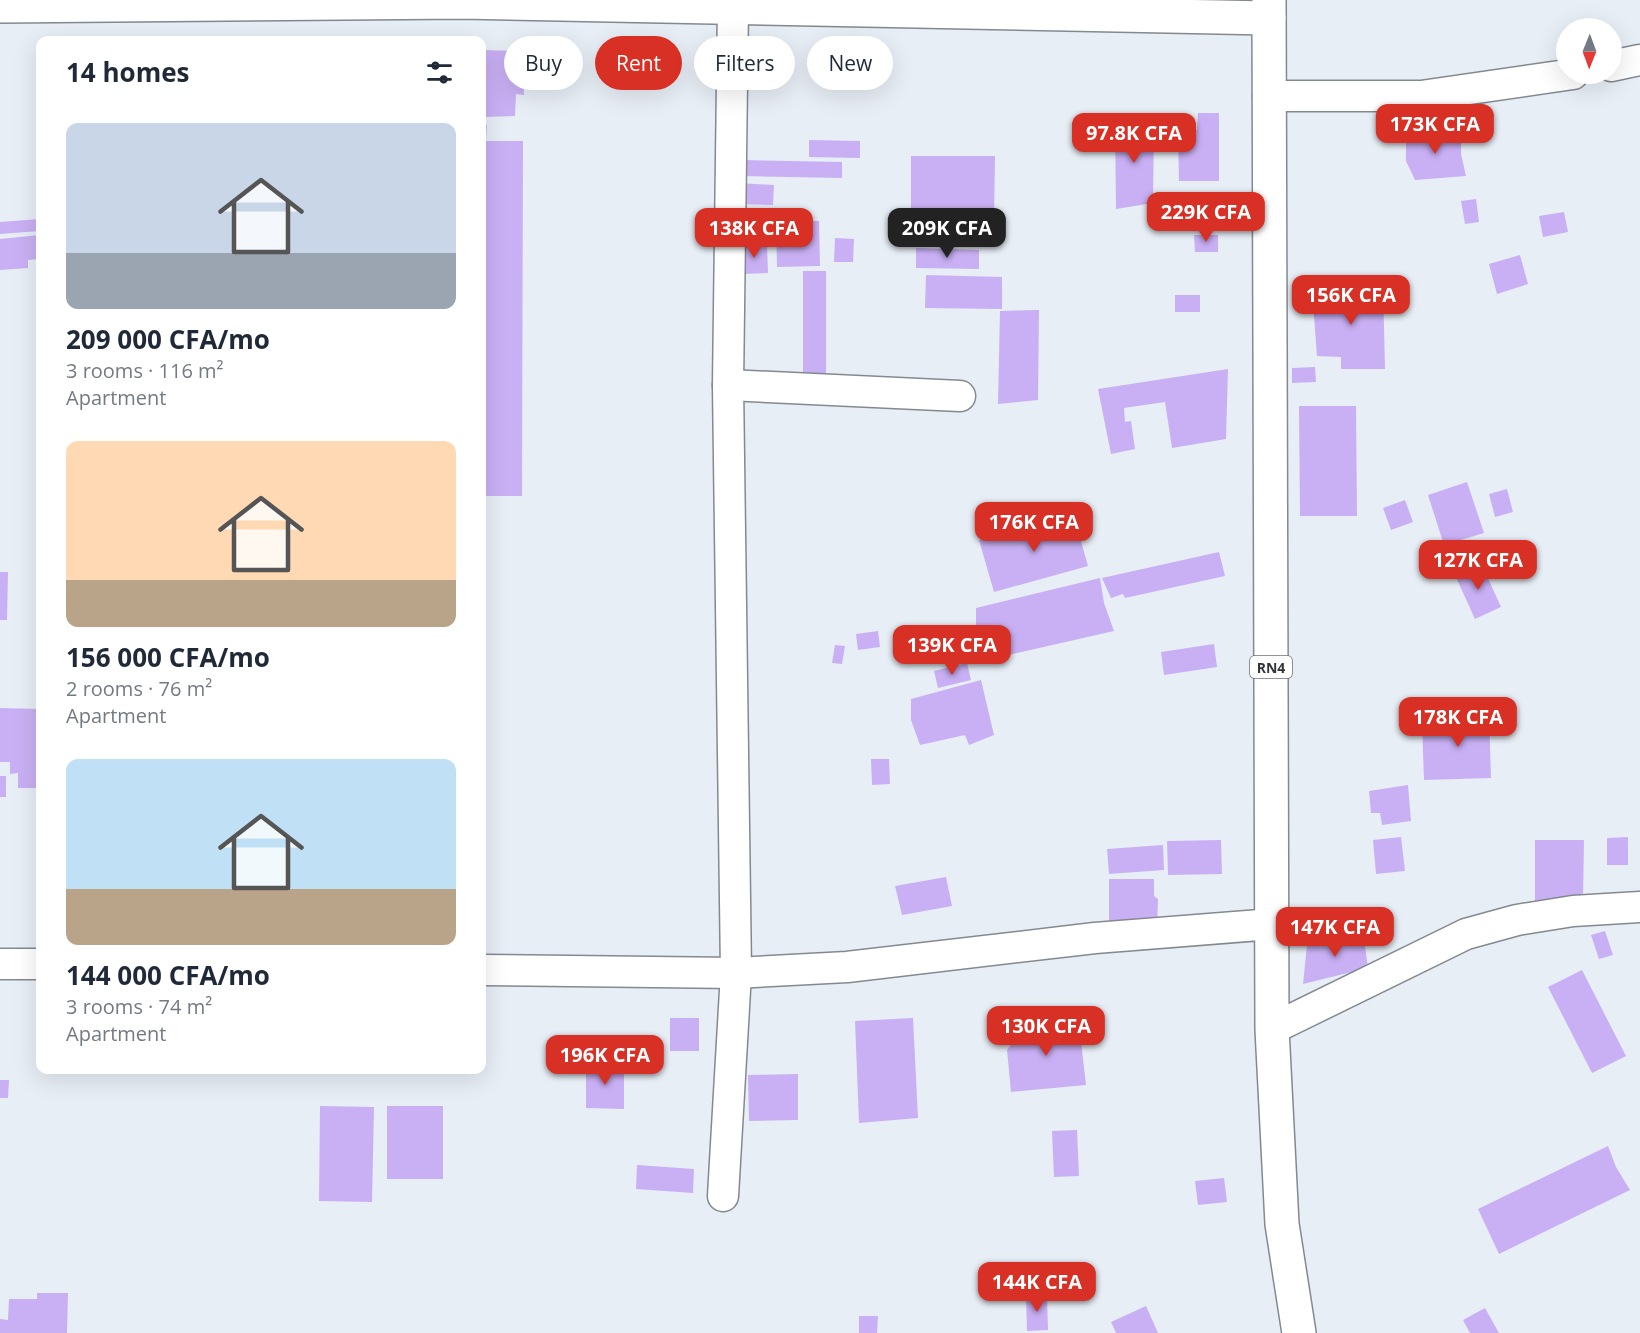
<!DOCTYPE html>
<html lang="en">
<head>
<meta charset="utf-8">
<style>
	body { margin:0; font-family:"Open Sans",sans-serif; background:#f2f2f3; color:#1f2937; height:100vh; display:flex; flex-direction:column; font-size:22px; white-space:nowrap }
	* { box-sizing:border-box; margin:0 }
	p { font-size:20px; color:#747a83 }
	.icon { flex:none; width:33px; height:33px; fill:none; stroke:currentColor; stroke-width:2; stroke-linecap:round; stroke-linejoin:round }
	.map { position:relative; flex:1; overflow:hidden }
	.panel { position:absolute; left:36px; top:36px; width:450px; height:1038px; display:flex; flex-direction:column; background:#fff; border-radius:12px; box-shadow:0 6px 24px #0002 }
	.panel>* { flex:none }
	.hud { position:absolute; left:504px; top:36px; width:570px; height:54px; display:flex; gap:12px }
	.needle { width:39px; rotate:181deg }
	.controls { position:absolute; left:1556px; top:18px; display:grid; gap:12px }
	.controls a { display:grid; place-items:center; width:66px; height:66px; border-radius:50%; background:#fff; box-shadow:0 6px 24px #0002; font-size:30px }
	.price { position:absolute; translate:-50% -51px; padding:0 14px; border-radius:12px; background:#d93025; color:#fff; font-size:20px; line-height:39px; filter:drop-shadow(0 2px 3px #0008) }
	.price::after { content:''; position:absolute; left:50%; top:36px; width:18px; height:14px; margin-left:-9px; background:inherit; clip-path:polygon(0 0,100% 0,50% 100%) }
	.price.current { background:#222; color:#fff }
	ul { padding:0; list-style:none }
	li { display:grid; align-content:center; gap:12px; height:318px; padding:0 30px }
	li span { display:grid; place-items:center; height:186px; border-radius:12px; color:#555 }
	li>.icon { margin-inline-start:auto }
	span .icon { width:108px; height:108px; fill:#fffc; stroke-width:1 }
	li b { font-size:26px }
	h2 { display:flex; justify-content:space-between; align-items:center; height:72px; padding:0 30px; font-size:26px }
	.tag { padding:0 21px; border-radius:27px; background:#fff; box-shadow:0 6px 24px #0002; font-size:21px; line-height:54px }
	.tag.current { background:#d93025; color:#fff }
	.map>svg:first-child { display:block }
	.building { fill:#c9b0f4 }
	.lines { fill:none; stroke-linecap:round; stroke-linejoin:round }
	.street-casing { stroke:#848990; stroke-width:33 }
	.secondary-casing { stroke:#848990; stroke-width:36 }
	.highway-casing { stroke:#848990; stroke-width:36 }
	.street { stroke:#fff; stroke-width:30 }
	.secondary { stroke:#fff; stroke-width:33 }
	.highway { stroke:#fff; stroke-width:33 }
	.labels { text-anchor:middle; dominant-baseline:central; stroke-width:4.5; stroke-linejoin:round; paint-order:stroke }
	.shield { fill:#fff; stroke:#707173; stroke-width:1.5 }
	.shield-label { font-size:14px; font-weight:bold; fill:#323437 }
</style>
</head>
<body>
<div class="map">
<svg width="1640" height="1333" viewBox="0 0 1640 1333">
	<rect width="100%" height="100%" fill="#e8eef6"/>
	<g class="building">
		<polygon points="482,50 515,51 515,65 523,65 524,95 516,94 515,116 482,117"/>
		<polygon points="1198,113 1219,113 1219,181 1179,181 1178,138 1168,138 1165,132 1169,129 1197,130"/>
		<polygon points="1154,121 1153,203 1116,209 1115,124"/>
		<polygon points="482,124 487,125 486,141 523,141 522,496 482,496"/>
		<polygon points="1461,128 1461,154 1466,176 1415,180 1406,161 1406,136"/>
		<polygon points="809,140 860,141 860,158 809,157"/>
		<polygon points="911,156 995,156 994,222 911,221"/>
		<polygon points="743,160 842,162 842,178 743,176"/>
		<polygon points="739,183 774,185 773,205 738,204"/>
		<polygon points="1476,199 1479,222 1465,224 1461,201"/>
		<polygon points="1564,212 1568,232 1543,237 1539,216"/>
		<polygon points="40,219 40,231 0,234 0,222"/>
		<polygon points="819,221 820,266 777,267 776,222"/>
		<polygon points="40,235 40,259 28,260 28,268 0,270 0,239"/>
		<polygon points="1194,235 1218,235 1218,252 1195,252"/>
		<polygon points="835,238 854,239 853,262 834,262"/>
		<polygon points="767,244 768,273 741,274 740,245"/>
		<polygon points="916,248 979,250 979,269 916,268"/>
		<polygon points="1520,255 1528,284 1497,294 1489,264"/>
		<rect x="803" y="271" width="23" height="115"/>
		<polygon points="926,275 1002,277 1002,309 925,308"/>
		<polygon points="1383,286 1385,369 1341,369 1341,357 1317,356 1312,289"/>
		<rect x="1175" y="295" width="25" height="17"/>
		<polygon points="1039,310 1038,400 998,404 1000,311"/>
		<polygon points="1315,367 1316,382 1292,383 1292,368"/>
		<polygon points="1228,369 1226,439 1172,448 1165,402 1124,408 1125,422 1131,421 1135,449 1111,454 1098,389"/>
		<polygon points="1299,406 1356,406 1357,516 1300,516"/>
		<polygon points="1467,482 1484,533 1444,545 1428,495"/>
		<polygon points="1507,489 1513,512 1495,517 1489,494"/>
		<polygon points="1405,500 1413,522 1391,530 1383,508"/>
		<polygon points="1073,513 1088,566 994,592 979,540"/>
		<polygon points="1219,552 1225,576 1125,598 1123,594 1111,598 1102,578"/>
		<polygon points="1481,563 1501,607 1475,619 1455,575"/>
		<polygon points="0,572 8,572 7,620 0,620"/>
		<polygon points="1100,578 1104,603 1114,631 986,660 976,632 976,608"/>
		<polygon points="878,631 880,647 858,650 856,634"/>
		<polygon points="1214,644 1217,667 1164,675 1161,652"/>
		<polygon points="835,645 845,646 842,664 832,663"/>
		<polygon points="967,663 971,680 938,688 934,671"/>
		<polygon points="981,680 994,735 969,745 965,735 920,745 911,720 911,699"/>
		<polygon points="0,708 40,709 40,788 18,788 18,773 10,774 10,762 0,762"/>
		<polygon points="1454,712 1489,712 1491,778 1424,780 1422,722 1454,722"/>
		<polygon points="871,759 889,759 890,784 872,785"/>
		<rect x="0" y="776" width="6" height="21"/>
		<polygon points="1408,785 1411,821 1382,825 1380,813 1371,813 1369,791"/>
		<rect x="38" y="794" width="2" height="17"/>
		<polygon points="1401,837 1405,871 1376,874 1373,840"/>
		<polygon points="1628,837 1628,865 1607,865 1607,838"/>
		<polygon points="1221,840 1222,874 1168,875 1167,841"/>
		<polygon points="1535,840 1584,840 1583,898 1535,905"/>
		<polygon points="1163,845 1164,870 1109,874 1107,849"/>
		<polygon points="946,877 952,906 902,915 895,886"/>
		<polygon points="1109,879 1154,879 1154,896 1158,899 1157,928 1109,928"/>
		<polygon points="1605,931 1613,955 1599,959 1591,935"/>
		<polygon points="1363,932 1368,968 1303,984 1307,945"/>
		<polygon points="1582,970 1626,1056 1592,1073 1548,987"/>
		<rect x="670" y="1018" width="29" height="33"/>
		<polygon points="913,1018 918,1118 859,1123 855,1021"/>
		<polygon points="1060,1019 1062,1024 1079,1024 1086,1085 1011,1092 1007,1050 1013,1042 1013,1027"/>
		<polygon points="586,1063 624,1064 624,1109 586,1108"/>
		<polygon points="798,1074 798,1120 749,1121 748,1075"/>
		<polygon points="0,1080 9,1080 8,1098 0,1098"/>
		<polygon points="320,1106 374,1107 372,1202 319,1201"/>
		<rect x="387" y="1106" width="56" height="73"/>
		<polygon points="1077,1130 1079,1176 1054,1177 1052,1131"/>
		<polygon points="1608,1146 1616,1167 1630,1190 1499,1254 1478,1209"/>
		<polygon points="637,1165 694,1169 693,1193 636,1189"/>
		<polygon points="1224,1178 1227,1202 1198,1205 1195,1181"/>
		<polygon points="37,1293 68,1293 67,1333 0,1333 0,1319 8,1320 9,1299 37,1299"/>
		<polygon points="1026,1295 1047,1295 1048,1330 1027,1331"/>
		<polygon points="1146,1306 1158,1333 1116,1333 1111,1322"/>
		<polygon points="1485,1308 1499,1333 1470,1333 1463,1320"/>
		<polygon points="859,1316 878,1316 877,1333 859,1333"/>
	</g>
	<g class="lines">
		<defs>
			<g id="street">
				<polyline points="1611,66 1640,60"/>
				<polyline points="1268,96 1421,96 1573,74"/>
				<polyline points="728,385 960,396"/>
				<polyline points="0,964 40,964"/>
				<polyline points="482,970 736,973 847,967 1095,938 1273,924"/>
				<polyline points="1272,1029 1466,934 1517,920 1573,911 1640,907"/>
				<polyline points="723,1196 736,973 728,385 733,7"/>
			</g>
			<polyline id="secondary" points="0,6 462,2 1269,18"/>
			<polyline id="highway" points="1269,0 1272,1029 1282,1224 1299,1333"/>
		</defs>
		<use href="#street" class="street-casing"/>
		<use href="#secondary" class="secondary-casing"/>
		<use href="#highway" class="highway-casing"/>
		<use href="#street" class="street"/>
		<use href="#secondary" class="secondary"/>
		<use href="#highway" class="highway"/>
	</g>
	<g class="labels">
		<rect class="shield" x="1250" y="656" width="42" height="22" rx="4.5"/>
		<g class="shield-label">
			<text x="1271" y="667">RN4</text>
		</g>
	</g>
</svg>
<div class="controls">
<a><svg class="needle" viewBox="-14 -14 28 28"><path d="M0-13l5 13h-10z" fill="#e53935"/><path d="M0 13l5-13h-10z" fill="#747a83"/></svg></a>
</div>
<b class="price" style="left:1435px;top:155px">173K CFA</b>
<b class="price" style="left:1134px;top:164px">97.8K CFA</b>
<b class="price" style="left:1206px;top:243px">229K CFA</b>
<b class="price" style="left:754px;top:259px">138K CFA</b>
<b class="price current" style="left:947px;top:259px">209K CFA</b>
<b class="price" style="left:1351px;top:326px">156K CFA</b>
<b class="price" style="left:1034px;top:553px">176K CFA</b>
<b class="price" style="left:1478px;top:591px">127K CFA</b>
<b class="price" style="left:952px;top:676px">139K CFA</b>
<b class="price" style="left:1458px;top:748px">178K CFA</b>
<b class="price" style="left:1335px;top:958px">147K CFA</b>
<b class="price" style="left:1046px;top:1057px">130K CFA</b>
<b class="price" style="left:605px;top:1086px">196K CFA</b>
<b class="price" style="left:1037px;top:1313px">144K CFA</b>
<div class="hud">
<a class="tag">Buy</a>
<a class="tag current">Rent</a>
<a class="tag">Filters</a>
<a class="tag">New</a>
</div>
<section class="panel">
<h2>14 homes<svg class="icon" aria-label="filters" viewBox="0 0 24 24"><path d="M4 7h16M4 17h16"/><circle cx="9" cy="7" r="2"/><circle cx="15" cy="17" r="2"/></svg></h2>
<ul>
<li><span style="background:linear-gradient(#c9d6e8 70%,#9aa5b1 0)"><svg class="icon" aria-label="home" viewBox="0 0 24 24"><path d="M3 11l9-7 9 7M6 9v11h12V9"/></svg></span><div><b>209 000 CFA/mo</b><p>3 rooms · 116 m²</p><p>Apartment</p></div></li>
<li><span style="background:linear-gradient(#ffd9b3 75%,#b9a48a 0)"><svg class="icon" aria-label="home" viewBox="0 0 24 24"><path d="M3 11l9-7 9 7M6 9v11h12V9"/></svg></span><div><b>156 000 CFA/mo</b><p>2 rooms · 76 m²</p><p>Apartment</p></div></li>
<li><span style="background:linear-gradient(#bfe0f5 70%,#b9a48a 0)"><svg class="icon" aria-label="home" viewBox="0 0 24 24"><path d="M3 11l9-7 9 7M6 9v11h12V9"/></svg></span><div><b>144 000 CFA/mo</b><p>3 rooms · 74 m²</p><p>Apartment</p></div></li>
</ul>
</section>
</div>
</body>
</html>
